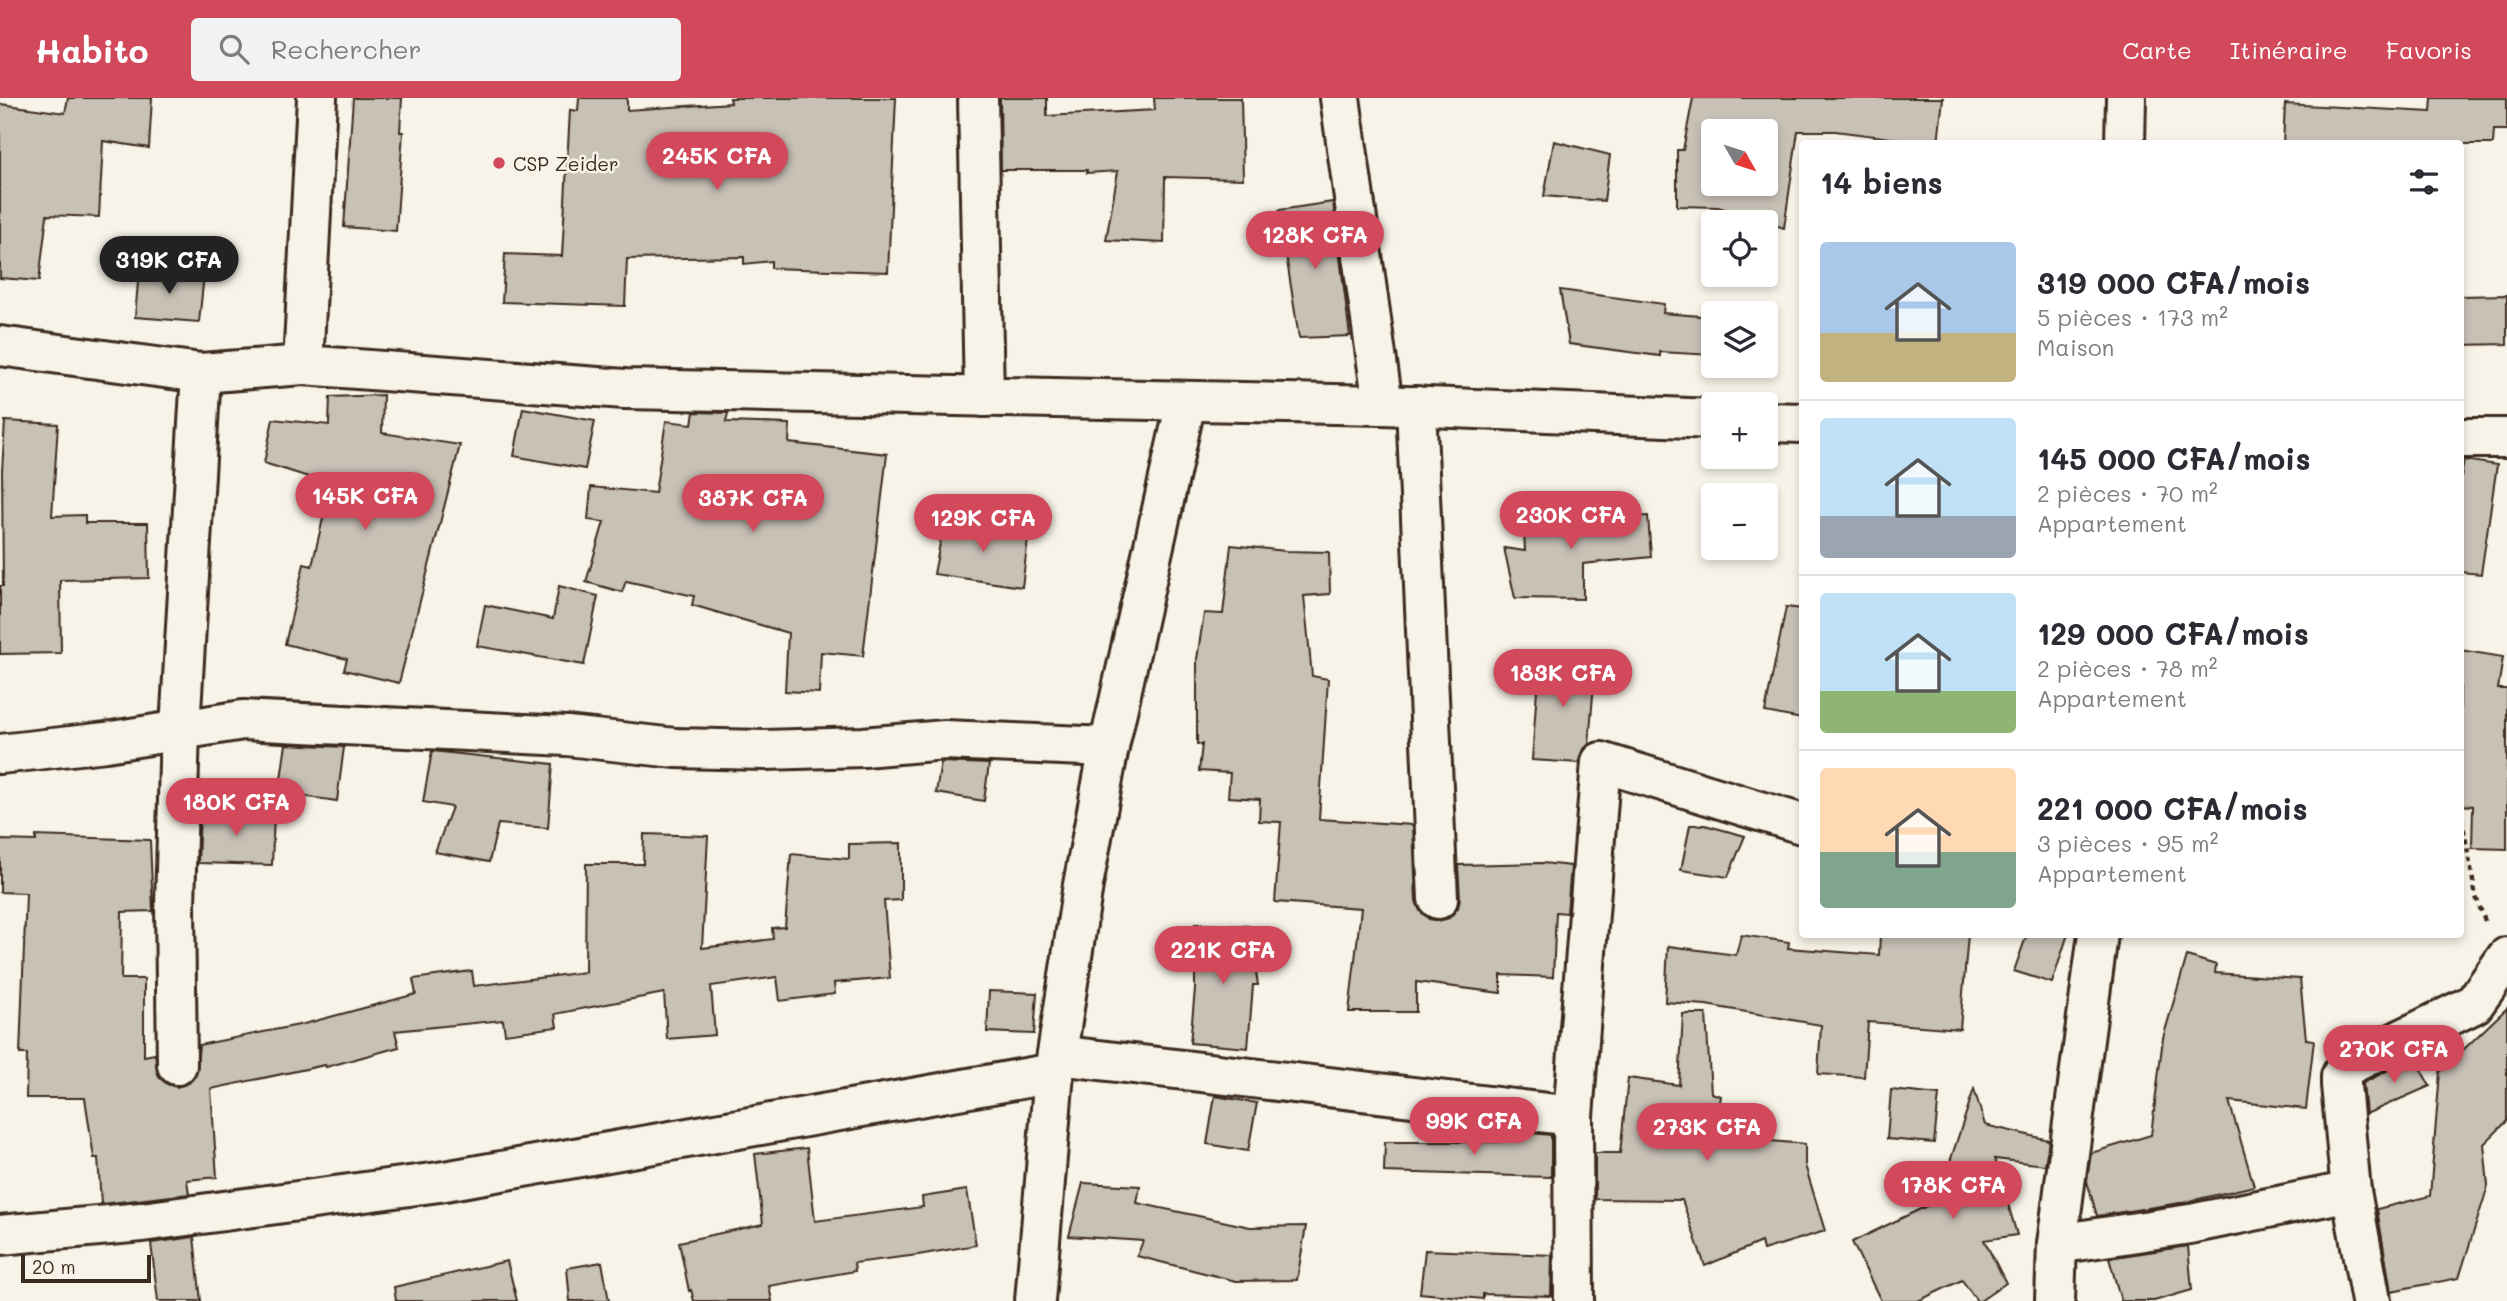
<!DOCTYPE html>
<html lang="fr">
<head>
<meta charset="utf-8">
<style>
	body { margin:0; font-family:Mali,sans-serif; background:#f2f2f3; color:#2b2b33; height:100vh; display:flex; flex-direction:column; font-size:26px; white-space:nowrap }
	* { box-sizing:border-box; margin:0 }
	p { font-size:23px; color:#7c7c81 }
	.icon { flex:none; width:38px; height:38px; fill:none; stroke:currentColor; stroke-width:2; stroke-linecap:round; stroke-linejoin:round }
	.map { position:relative; flex:1; overflow:hidden }
	.panel { position:absolute; left:1799px; top:42px; width:665px; height:798px; display:flex; flex-direction:column; background:#fff; border-radius:7px; box-shadow:0 4px 10px #0003 }
	.panel>* { flex:none }
	.needle { width:46px; rotate:129deg }
	.tools { position:absolute; left:1701px; top:21px; display:grid; gap:14px }
	.tools a { display:grid; place-items:center; width:77px; height:77px; border-radius:7px; background:#fff; box-shadow:0 4px 10px #0003; font-size:35px }
	.scale { position:absolute; left:21px; bottom:18px; width:130px; box-sizing:border-box; padding-left:7px; border:4px solid #3b2a1e; border-top:0; font-size:19px; line-height:24px; white-space:nowrap; color:#3b2a1e; -webkit-text-stroke:5px #f7f3e8; paint-order:stroke }
	.price { position:absolute; translate:-50% -60px; padding:0 16px; border-radius:24px; background:#d1495b; color:#fff; font-size:23px; line-height:46px; filter:drop-shadow(0 2px 4px #0008) }
	.price::after { content:''; position:absolute; left:50%; top:42px; width:21px; height:16px; margin-left:-10px; background:inherit; clip-path:polygon(0 0,100% 0,50% 100%) }
	.price.active { background:#222; color:#fff }
	ul { padding:0; list-style:none }
	li { display:flex; align-items:center; gap:21px; height:175px; padding:0 21px }
	li+li { border-top:2px solid #e1e1e2 }
	li span { display:grid; place-items:center; flex:none; width:196px; height:140px; border-radius:7px; color:#555 }
	li>.icon { margin-inline-start:auto }
	span .icon { width:84px; height:84px; fill:#fffc; stroke-width:1 }
	li b { font-size:30px }
	h2 { display:flex; justify-content:space-between; align-items:center; height:84px; padding:0 21px; font-size:30px }
	header { display:flex; align-items:center; gap:42px; box-sizing:border-box; height:98px; padding:0 35px; background:#d1495b; color:#fff }
	header strong { font-size:33px }
	nav { display:flex; gap:38px; margin-inline-start:auto; font-size:24px }
	.search { width:490px; height:63px; background:#f2f2f3; display:flex; align-items:center; gap:18px; box-sizing:border-box; padding:0 24px; border-radius:7px; color:#7c7c81; font-size:26px }
	.map>svg:first-child { display:block }
	.building { fill:#c8c1b6; stroke:#3b2a1e; stroke-width:2; fill-rule:evenodd }
	.lines { fill:none; stroke-linecap:round; stroke-linejoin:round }
	.minor-casing { stroke:#3b2a1e; stroke-width:44 }
	.path { stroke:#3b2a1e; stroke-width:4.5; stroke-dasharray:5 5; stroke-linecap:butt }
	.minor { stroke:#f7f3e8; stroke-width:38 }
	.poi-dot { fill:#d1495b; stroke:#f7f3e8; stroke-width:2.5 }
	.labels { text-anchor:middle; dominant-baseline:central; stroke-width:5; stroke-linejoin:round; paint-order:stroke }
	.poi-label { font-size:19px; fill:#3b2a1e; stroke:#f7f3e8; text-anchor:start }
</style>
</head>
<body>
<header>
<strong>Habito</strong>
<div class="search"><svg class="icon" aria-label="search" viewBox="0 0 24 24"><circle cx="10" cy="10" r="6"/><path d="M15 15l6 6"/></svg>Rechercher</div>
<nav><a>Carte</a><a>Itinéraire</a><a>Favoris</a></nav>
</header>
<div class="map">
<svg width="2507" height="1203" viewBox="0 0 2507 1203">
	<rect width="100%" height="100%" fill="#f7f3e8"/>
	<filter id="ink" filterUnits="userSpaceOnUse"><feTurbulence type="fractalNoise" baseFrequency=".0143" numOctaves="2"/><feDisplacementMap in="SourceGraphic" scale="14" xChannelSelector="R" yChannelSelector="G"/><feConvolveMatrix kernelMatrix="1 2 1 2 8 2 1 2 1" color-interpolation-filters="sRGB"/></filter>
	<g filter="url(#ink)">
		<g class="building">
			<polygon points="68,0 152,0 149,50 103,43 99,119 47,117 39,183 0,180 0,6 65,15"/>
			<polygon points="353,0 402,0 400,34 403,34 396,133 344,129"/>
			<polygon points="579,0 627,0 627,12 731,5 730,0 896,0 888,174 771,170 771,163 744,166 744,159 627,161 625,208 502,204 505,156 562,158 570,12 578,13"/>
			<polygon points="1000,0 1047,0 1047,18 1155,12 1154,0 1241,0 1243,81 1165,79 1164,145 1106,142 1118,73 1087,75 1087,72 1001,72"/>
			<path d="M1693,0H1943L1938,46L1835,33H1798L1784,130L1718,109L1677,108V52H1683ZM1713,33H1766V86H1713Z"/>
			<polygon points="2432,0 2507,0 2507,32 2494,32 2493,46 2283,46 2285,6 2431,14"/>
			<polygon points="1554,43 1610,57 1604,103 1544,98"/>
			<polygon points="1333,104 1350,238 1299,240 1279,112"/>
			<polygon points="139,172 204,177 199,224 135,219"/>
			<polygon points="1560,192 1664,206 1663,215 1713,219 1713,257 1660,254 1660,258 1569,246"/>
			<polygon points="2507,197 2507,246 2460,247 2460,198"/>
			<polygon points="383,297 382,335 460,347 399,585 344,572 347,561 285,546 304,466 312,468 331,386 264,365 273,321 329,327 330,299"/>
			<polygon points="523,310 595,323 585,371 514,358"/>
			<polygon points="694,314 728,315 726,324 790,326 789,345 887,356 863,558 821,554 819,595 785,593 788,535 692,507 694,498 626,483 622,494 586,484 604,424 588,422 591,389 655,395 666,323 692,326"/>
			<polygon points="5,323 58,326 52,418 85,417 85,425 148,425 149,480 60,482 61,555 0,556 0,488 3,488 2,373"/>
			<polygon points="2464,362 2497,367 2481,476 2460,474 2460,386"/>
			<polygon points="1523,413 1582,416 1582,421 1648,418 1651,459 1583,466 1583,501 1515,500 1504,450 1525,453"/>
			<polygon points="944,425 967,429 967,425 1029,433 1022,489 934,476"/>
			<polygon points="1231,447 1286,453 1329,454 1330,496 1304,498 1312,578 1328,581 1319,721 1413,727 1416,803 1420,813 1429,821 1438,823 1449,820 1458,810 1460,800 1458,767 1542,765 1571,768 1567,815 1556,814 1553,879 1501,877 1501,895 1416,884 1416,914 1349,914 1361,810 1275,804 1281,724 1259,723 1260,701 1228,699 1230,675 1199,673 1202,646 1197,646 1197,561 1204,515 1223,516"/>
			<polygon points="559,488 598,498 584,567 477,548 485,507 553,521"/>
			<polygon points="1786,509 1802,511 1802,621 1765,614"/>
			<polygon points="2460,552 2503,559 2498,591 2507,591 2507,751 2472,750 2473,708 2460,707"/>
			<polygon points="1596,560 1589,646 1584,651 1579,665 1532,662 1539,562"/>
			<polygon points="286,646 344,649 337,703 279,695"/>
			<polygon points="432,653 553,666 548,730 498,726 489,764 435,754 452,709 423,704"/>
			<polygon points="941,664 989,666 984,703 936,695"/>
			<polygon points="200,713 274,715 272,767 198,765"/>
			<polygon points="1690,727 1705,727 1745,738 1728,779 1681,772"/>
			<polygon points="644,736 708,738 702,850 773,841 772,830 785,829 791,756 849,761 849,746 901,745 901,802 884,803 890,880 834,885 835,896 780,903 777,879 711,888 715,937 667,941 664,895 555,916 557,929 505,936 503,922 395,933 399,949 326,969 325,967 211,991 217,1079 187,1082 189,1096 101,1106 98,1060 94,1060 85,1000 26,1000 27,956 20,956 26,795 0,794 0,742 36,743 36,738 150,742 153,813 122,814 121,881 144,881 144,958 155,956 159,979 167,986 177,989 189,985 196,977 199,947 304,926 416,896 413,881 472,873 474,888 585,874 586,766 643,766"/>
			<polygon points="1195,826 1249,828 1258,887 1253,887 1248,950 1190,945 1195,891"/>
			<polygon points="1880,836 1968,836 1960,931 1868,924 1864,979 1818,976 1821,927 1706,907 1665,904 1668,848 1736,857 1741,837 1789,844 1788,850 1879,857"/>
			<polygon points="2027,836 2068,836 2052,885 2014,873"/>
			<polygon points="2187,858 2216,867 2215,875 2300,881 2306,941 2314,942 2306,1011 2229,1003 2254,1088 2186,1104 2097,1118 2087,1083 2091,1055 2151,1037 2163,940"/>
			<polygon points="989,893 1037,895 1034,936 987,934"/>
			<polygon points="2507,910 2507,1023 2484,1046 2488,1088 2459,1180 2391,1193 2377,1111 2430,1098 2440,974"/>
			<polygon points="1683,916 1706,916 1711,995 1721,998 1714,1038 1805,1046 1805,1067 1825,1133 1763,1152 1761,1144 1705,1168 1682,1102 1595,1101 1595,1055 1620,1055 1628,980 1679,987"/>
			<polygon points="2414,959 2430,988 2366,1016 2363,985"/>
			<polygon points="1974,991 1985,1027 2049,1042 2045,1067 1995,1061 2017,1137 1984,1142 2006,1185 1980,1203 1977,1203 1962,1182 1918,1203 1881,1203 1852,1144 1937,1103"/>
			<polygon points="1891,992 1939,997 1934,1045 1887,1041"/>
			<polygon points="1215,998 1257,1005 1248,1053 1207,1046"/>
			<polygon points="1501,1032 1551,1037 1551,1079 1384,1074 1385,1044 1501,1044"/>
			<polygon points="807,1050 815,1123 923,1109 922,1099 967,1092 976,1147 918,1157 854,1165 855,1173 769,1188 772,1203 694,1203 691,1192 689,1193 679,1144 763,1126 755,1056"/>
			<polygon points="1083,1085 1140,1088 1137,1105 1250,1129 1306,1128 1297,1182 1236,1183 1137,1158 1143,1143 1069,1138"/>
			<polygon points="194,1139 201,1203 158,1203 151,1145"/>
			<polygon points="2188,1148 2192,1192 2154,1203 2121,1203 2109,1160"/>
			<polygon points="1425,1152 1552,1157 1551,1198 1483,1196 1483,1201 1420,1195"/>
			<polygon points="507,1163 517,1203 396,1203 394,1189"/>
			<polygon points="602,1164 609,1203 570,1203 567,1170"/>
		</g>
		<g class="lines">
			<defs>
				<g id="minor">
					<polyline points="978,0 984,299"/>
					<polyline points="1340,0 1383,307"/>
					<polyline points="2125,46 2126,0"/>
					<polyline points="0,248 201,275 303,267 625,291 1383,307 1713,321"/>
					<polyline points="303,267 317,0"/>
					<polyline points="1416,308 1438,801"/>
					<polyline points="1766,324 1802,325"/>
					<polyline points="2460,340 2507,340"/>
					<polyline points="0,656 106,644 243,622 567,638 675,650 765,652 863,649 945,642 1109,649"/>
					<polyline points="1057,957 1573,1018"/>
					<polyline points="177,967 175,807 180,630 201,275"/>
					<polyline points="2351,1093 2371,1203"/>
					<polyline points="0,1137 142,1124 439,1084 1054,975"/>
					<polyline points="2057,1146 2190,1126 2351,1093 2341,987 2341,978 2347,968 2474,906 2507,859"/>
					<polyline points="1035,1203 1054,975 1083,787 1109,649 1186,304"/>
					<polyline points="1574,1203 1573,1018 1601,664 1802,726"/>
					<polyline points="2055,1203 2057,1146 2098,836"/>
				</g>
			</defs>
			<use href="#minor" class="minor-casing"/>
			<polyline class="path" points="2460,711 2476,799 2486,826"/>
			<use href="#minor" class="minor"/>
		</g>
	</g>
	<circle class="poi-dot" cx="499" cy="65" r="7"/>
	<g class="labels">
		<g class="poi-label">
			<text x="513" y="65">CSP Zeider</text>
		</g>
	</g>
</svg>
<div class="tools">
<a><svg class="needle" viewBox="-14 -14 28 28"><path d="M0-13l5 13h-10z" fill="#e53935"/><path d="M0 13l5-13h-10z" fill="#7c7c81"/></svg></a>
<a><svg class="icon" aria-label="locate" viewBox="0 0 24 24"><circle cx="12" cy="12" r="6"/><path d="M12 2v4M12 18v4M2 12h4M18 12h4"/></svg></a>
<a><svg class="icon" aria-label="layers" viewBox="0 0 24 24"><path d="M12 4l9 5-9 5-9-5zM3 14l9 5 9-5"/></svg></a>
<a>+</a>
<a>−</a>
</div>
<div class="scale">20 m</div>
<b class="price" style="left:717px;top:94px">245K CFA</b>
<b class="price" style="left:1315px;top:173px">128K CFA</b>
<b class="price active" style="left:169px;top:198px">319K CFA</b>
<b class="price" style="left:365px;top:434px">145K CFA</b>
<b class="price" style="left:753px;top:436px">387K CFA</b>
<b class="price" style="left:1571px;top:453px">230K CFA</b>
<b class="price" style="left:983px;top:456px">129K CFA</b>
<b class="price" style="left:1563px;top:611px">183K CFA</b>
<b class="price" style="left:236px;top:740px">180K CFA</b>
<b class="price" style="left:1223px;top:888px">221K CFA</b>
<b class="price" style="left:2394px;top:987px">270K CFA</b>
<b class="price" style="left:1474px;top:1059px">99K CFA</b>
<b class="price" style="left:1707px;top:1065px">273K CFA</b>
<b class="price" style="left:1953px;top:1123px">178K CFA</b>
<section class="panel">
<h2>14 biens<svg class="icon" aria-label="filters" viewBox="0 0 24 24"><path d="M4 7h16M4 17h16"/><circle cx="9" cy="7" r="2"/><circle cx="15" cy="17" r="2"/></svg></h2>
<ul>
<li><span style="background:linear-gradient(#a9c7e8 65%,#c2b280 0)"><svg class="icon" aria-label="home" viewBox="0 0 24 24"><path d="M3 11l9-7 9 7M6 9v11h12V9"/></svg></span><div><b>319 000 CFA/mois</b><p>5 pièces · 173 m²</p><p>Maison</p></div></li>
<li><span style="background:linear-gradient(#bfe0f5 70%,#9aa5b1 0)"><svg class="icon" aria-label="home" viewBox="0 0 24 24"><path d="M3 11l9-7 9 7M6 9v11h12V9"/></svg></span><div><b>145 000 CFA/mois</b><p>2 pièces · 70 m²</p><p>Appartement</p></div></li>
<li><span style="background:linear-gradient(#bfe0f5 70%,#8fb573 0)"><svg class="icon" aria-label="home" viewBox="0 0 24 24"><path d="M3 11l9-7 9 7M6 9v11h12V9"/></svg></span><div><b>129 000 CFA/mois</b><p>2 pièces · 78 m²</p><p>Appartement</p></div></li>
<li><span style="background:linear-gradient(#ffd9b3 60%,#7fa58c 0)"><svg class="icon" aria-label="home" viewBox="0 0 24 24"><path d="M3 11l9-7 9 7M6 9v11h12V9"/></svg></span><div><b>221 000 CFA/mois</b><p>3 pièces · 95 m²</p><p>Appartement</p></div></li>
</ul>
</section>
</div>
</body>
</html>
